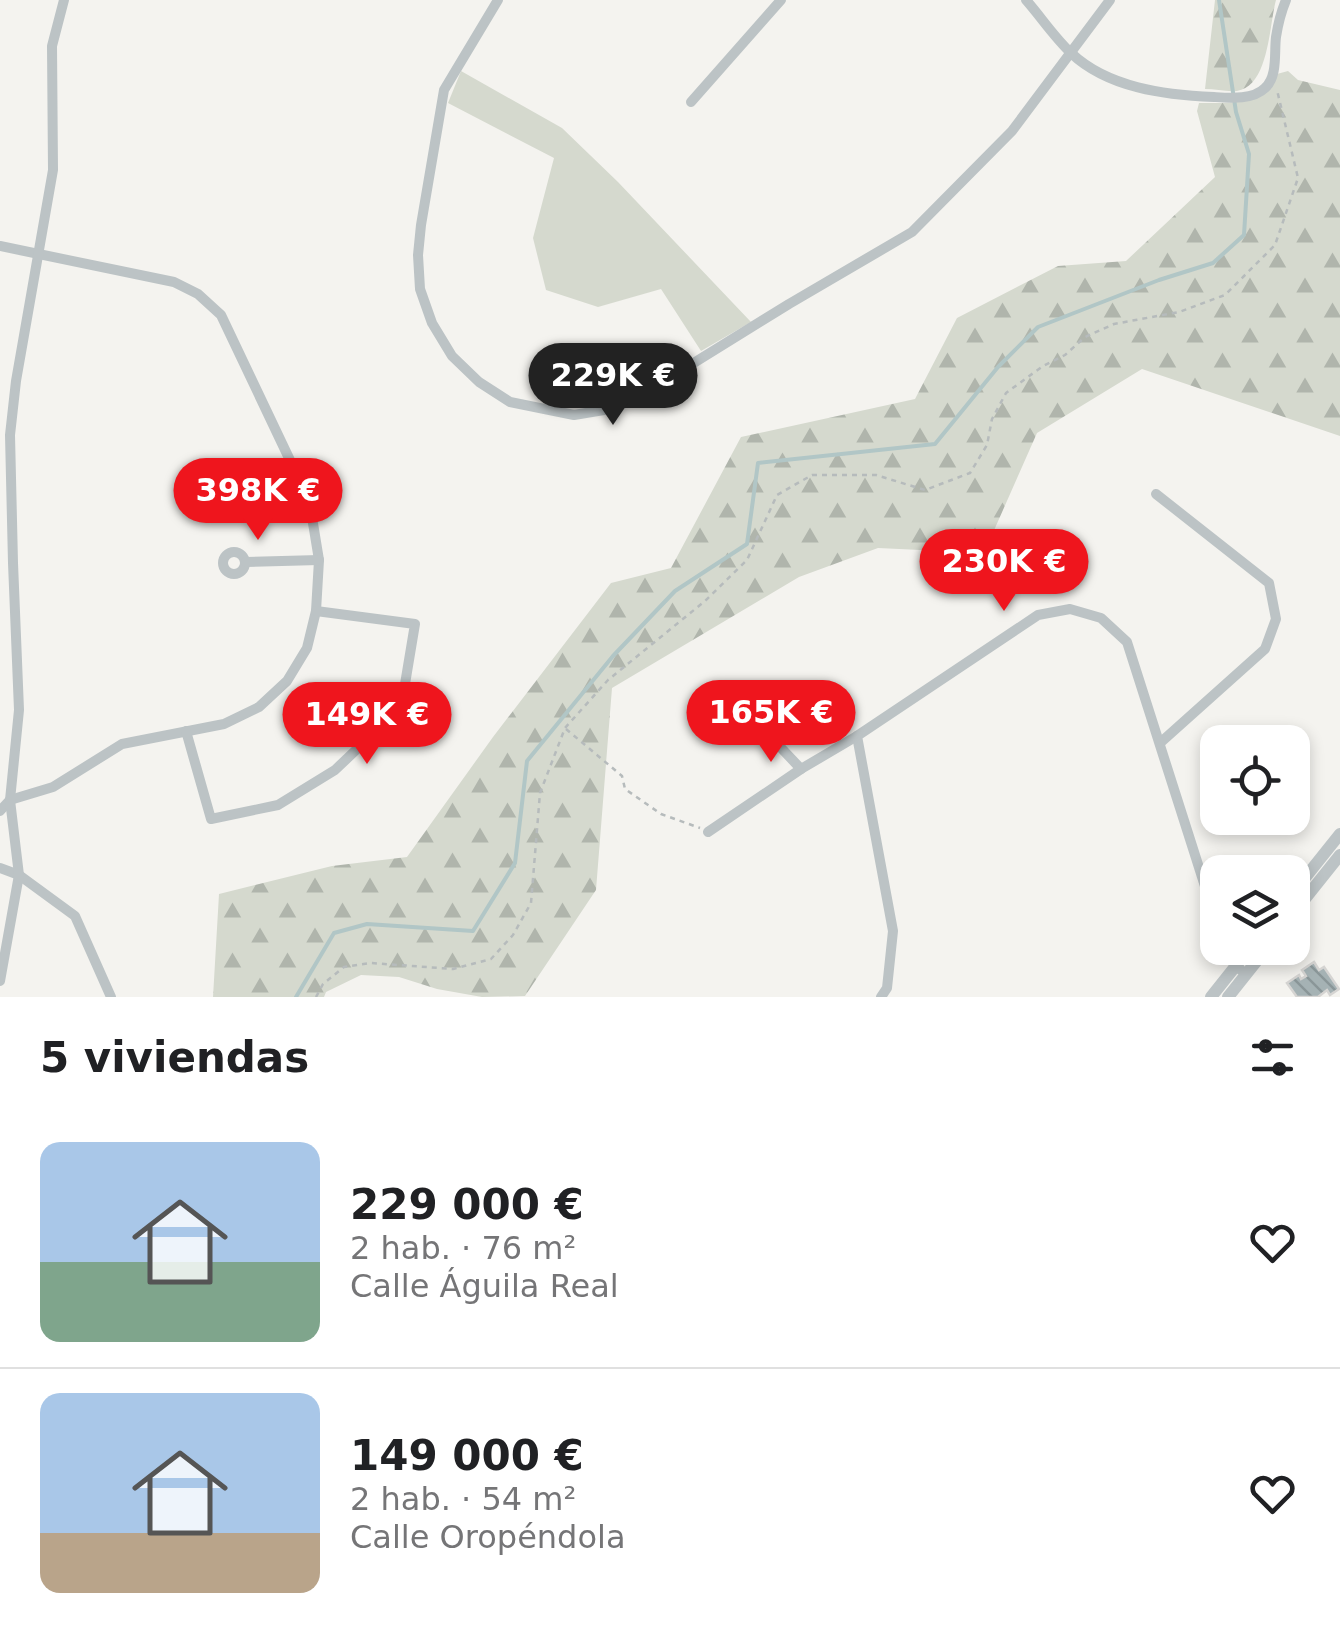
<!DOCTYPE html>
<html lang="es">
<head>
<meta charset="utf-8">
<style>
	body { margin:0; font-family:"DejaVu Sans",sans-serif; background:#f6f6f6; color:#202124; height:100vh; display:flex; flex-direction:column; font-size:38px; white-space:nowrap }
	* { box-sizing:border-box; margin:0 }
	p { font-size:32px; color:#757577 }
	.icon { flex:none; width:55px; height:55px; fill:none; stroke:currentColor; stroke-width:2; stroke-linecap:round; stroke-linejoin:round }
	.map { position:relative; height:997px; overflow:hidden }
	.sheet { display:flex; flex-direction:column; background:#fff; flex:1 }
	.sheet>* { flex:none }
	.controls { position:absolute; left:1200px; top:725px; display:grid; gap:20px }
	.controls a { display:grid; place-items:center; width:110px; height:110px; border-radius:20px; background:#fff; box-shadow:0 5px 15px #0003; font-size:50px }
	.price { position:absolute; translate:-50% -85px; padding:0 22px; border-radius:35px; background:#ef151d; color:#fff; font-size:32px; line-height:65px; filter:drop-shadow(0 2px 5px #0008) }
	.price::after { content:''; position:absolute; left:50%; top:60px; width:30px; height:22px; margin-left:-15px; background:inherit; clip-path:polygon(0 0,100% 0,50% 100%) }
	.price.selected { background:#222; color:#fff }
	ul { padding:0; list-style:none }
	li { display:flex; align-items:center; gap:30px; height:250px; padding:0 40px }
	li+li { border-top:2px solid #e0e0e0 }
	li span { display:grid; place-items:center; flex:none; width:280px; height:200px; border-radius:20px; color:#555 }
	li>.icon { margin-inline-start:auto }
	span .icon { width:120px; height:120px; fill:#fffc; stroke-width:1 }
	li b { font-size:42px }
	h2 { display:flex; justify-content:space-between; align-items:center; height:120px; padding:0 40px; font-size:42px }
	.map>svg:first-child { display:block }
	.forest { fill:url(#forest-firs) }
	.green { fill:#d5d9ce }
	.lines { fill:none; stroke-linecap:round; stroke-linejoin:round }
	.stream { stroke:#b1c6c6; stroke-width:4 }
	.building { fill:url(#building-back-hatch); stroke:#d5d4d2; stroke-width:2.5 }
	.path { stroke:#b6bbbc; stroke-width:2.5; stroke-dasharray:5 5; stroke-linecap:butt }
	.minor { stroke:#bcc3c5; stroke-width:10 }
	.tertiary { stroke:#bcc3c5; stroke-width:12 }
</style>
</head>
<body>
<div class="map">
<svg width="1340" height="997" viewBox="0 0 1340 997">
	<defs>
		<pattern id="forest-firs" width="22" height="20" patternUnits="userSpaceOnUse" patternTransform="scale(2.5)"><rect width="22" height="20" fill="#d5d9ce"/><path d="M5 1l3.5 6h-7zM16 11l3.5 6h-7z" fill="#b0b5ac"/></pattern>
		<pattern id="building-back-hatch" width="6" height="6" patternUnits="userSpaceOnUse" patternTransform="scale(2.5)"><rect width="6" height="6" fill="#a5b2b4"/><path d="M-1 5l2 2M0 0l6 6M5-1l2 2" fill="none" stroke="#8a9698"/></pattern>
	</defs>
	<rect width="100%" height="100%" fill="#f4f3ef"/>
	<g class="forest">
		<path d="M1215,0H1276C1269,26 1269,86 1237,91C1227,92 1215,89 1205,89Z"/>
		<path d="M1288,71L1298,80L1340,90V436L1142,369L1037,433L984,553L878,548L799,577L612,688L596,890L525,996L482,997L437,989L399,977L361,975L326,992L324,997H213L219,894L332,866L407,857L493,737L611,583L671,568L741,437L915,399L957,318L1058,266L1126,261L1215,177L1197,111L1199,103C1226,103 1270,106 1277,74Z"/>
	</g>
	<polygon class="green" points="461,71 562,128 618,182 751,322 701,351 661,289 598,307 546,290 533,238 554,158 448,103"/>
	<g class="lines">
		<polyline class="stream" points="296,997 334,933 367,924 473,931 515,863 527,761 613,656 675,591 747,544 758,463 935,444 998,367 1038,327 1159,280 1213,263 1244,235 1249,154 1236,112 1219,0"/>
	</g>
	<polygon class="building" points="1314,962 1319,970 1324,967 1339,989 1330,995 1327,990 1318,997 1297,997 1287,983 1299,975 1301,979 1306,976 1302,970"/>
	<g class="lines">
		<g class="path">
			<polyline points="566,729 622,776 625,789 661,814 700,828"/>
			<polyline points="316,997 323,984 344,967 371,963 453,969 491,959 513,935 531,903 540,793 565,728 608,680 705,601 747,560 777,495 812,475 876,475 925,490 970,473 987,445 992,419 1006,393 1043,366 1065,355 1085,337 1114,324 1179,312 1225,295 1275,245 1298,178 1277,90"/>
		</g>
		<g class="minor">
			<polyline points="498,0 444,90 421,225 418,255 420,289 432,323 452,356 479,382 510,402 574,415 604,410 634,400 789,304 912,232 1012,131 1110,0"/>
			<path d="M1026,0C1041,17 1054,37 1071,53C1108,88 1165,95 1214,97C1230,98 1253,100 1265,88C1278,76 1274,53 1276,37C1278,24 1281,12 1286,0"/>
			<polyline points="691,102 781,0"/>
			<polyline points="0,246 174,282 198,294 221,315 297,475 311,511 319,560 316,611 307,648 287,681 259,707 224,724 122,744 53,787 10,800"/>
			<polyline points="1156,494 1269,583 1276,619 1265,649 1160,743"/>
			<circle cx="234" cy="563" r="11"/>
			<polyline points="246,562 319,560"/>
			<polyline points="734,698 801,769"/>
			<polyline points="186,731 211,819 278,805 335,770 378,729 403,696 415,624 316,611"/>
			<polyline points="0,811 10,800"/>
			<polyline points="708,832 801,769 857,736"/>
			<polyline points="0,868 19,875 75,916 111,997"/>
			<polyline points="1224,948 1235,966 1241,970"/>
			<polyline points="0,981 19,875 10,800 19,710 13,563 10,435 16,381 53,170 52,46 64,0"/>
			<polyline points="881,997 887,988 893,931 857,736 1038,615 1070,609 1101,618 1127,642 1218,927"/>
		</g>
		<g class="tertiary">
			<polyline points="1292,894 1340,834"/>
			<polyline points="1292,915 1340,855"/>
			<polyline points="1211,997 1250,948"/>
			<polyline points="1228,997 1267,948"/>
		</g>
	</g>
</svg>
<div class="controls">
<a><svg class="icon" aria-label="locate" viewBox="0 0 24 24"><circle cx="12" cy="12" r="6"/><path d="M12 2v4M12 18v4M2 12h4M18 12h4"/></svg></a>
<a><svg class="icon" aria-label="layers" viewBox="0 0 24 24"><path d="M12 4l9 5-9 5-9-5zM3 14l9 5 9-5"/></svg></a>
</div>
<b class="price selected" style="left:613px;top:428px">229K €</b>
<b class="price" style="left:258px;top:543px">398K €</b>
<b class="price" style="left:1004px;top:614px">230K €</b>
<b class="price" style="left:771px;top:765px">165K €</b>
<b class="price" style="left:367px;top:767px">149K €</b>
</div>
<section class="sheet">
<h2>5 viviendas<svg class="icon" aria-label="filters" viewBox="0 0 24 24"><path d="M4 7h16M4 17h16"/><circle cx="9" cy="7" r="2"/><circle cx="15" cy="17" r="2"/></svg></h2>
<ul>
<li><span style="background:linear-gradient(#a9c7e8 60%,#7fa58c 0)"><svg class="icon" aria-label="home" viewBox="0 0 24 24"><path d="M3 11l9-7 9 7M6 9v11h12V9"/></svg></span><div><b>229 000 €</b><p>2 hab. · 76 m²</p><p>Calle Águila Real</p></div><svg class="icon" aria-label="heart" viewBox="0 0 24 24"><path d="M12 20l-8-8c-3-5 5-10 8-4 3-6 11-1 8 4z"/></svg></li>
<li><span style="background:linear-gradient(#a9c7e8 70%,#b9a48a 0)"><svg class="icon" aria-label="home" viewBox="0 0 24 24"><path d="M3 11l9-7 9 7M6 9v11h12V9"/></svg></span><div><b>149 000 €</b><p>2 hab. · 54 m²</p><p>Calle Oropéndola</p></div><svg class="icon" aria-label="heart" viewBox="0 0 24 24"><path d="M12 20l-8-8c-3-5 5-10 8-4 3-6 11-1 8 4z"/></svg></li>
</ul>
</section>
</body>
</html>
